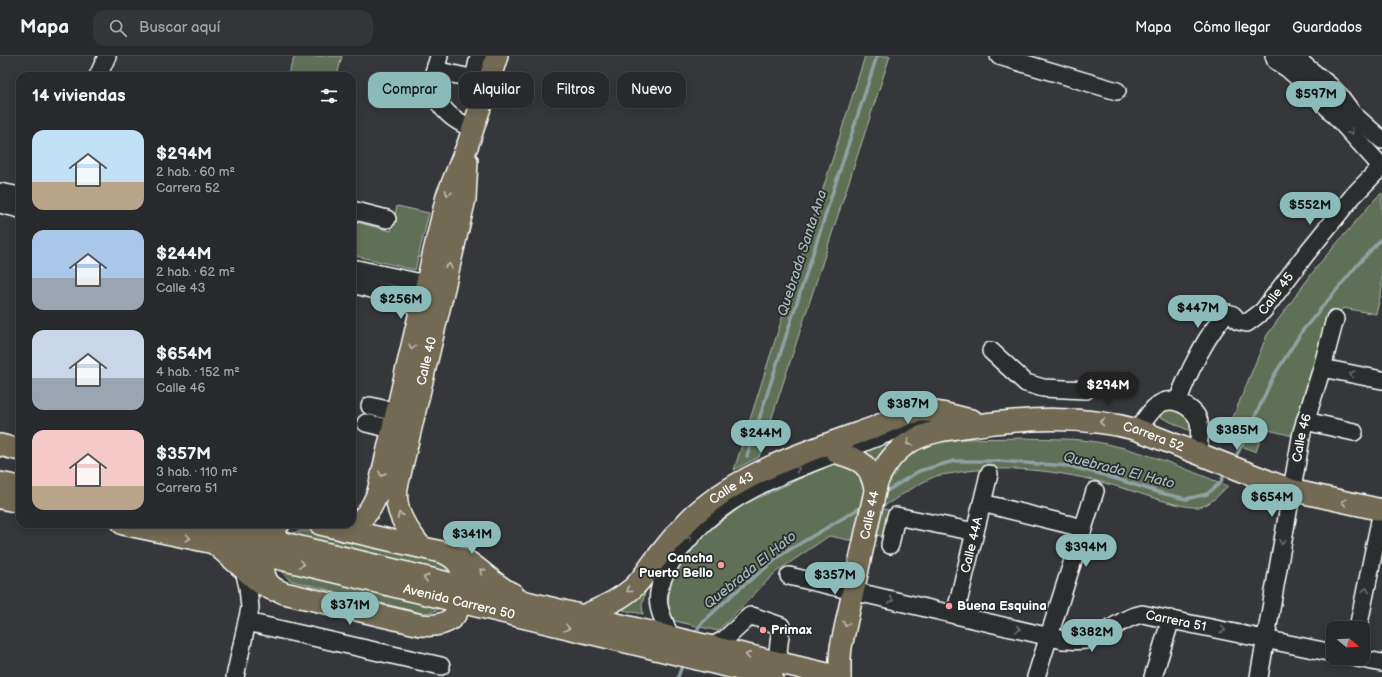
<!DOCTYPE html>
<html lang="es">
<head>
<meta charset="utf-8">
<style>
	body { margin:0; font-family:"Balsamiq Sans",sans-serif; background:#343538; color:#f1f3f6; height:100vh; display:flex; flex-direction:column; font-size:15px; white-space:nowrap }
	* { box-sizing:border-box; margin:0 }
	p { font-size:13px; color:#a5a6a9 }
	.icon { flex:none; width:22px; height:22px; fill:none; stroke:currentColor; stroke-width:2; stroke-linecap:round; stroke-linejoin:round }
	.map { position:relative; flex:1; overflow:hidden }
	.drawer { position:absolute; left:16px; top:16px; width:340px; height:456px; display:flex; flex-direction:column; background:#28292c; border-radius:12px; box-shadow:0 2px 10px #0003,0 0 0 1px #444548 }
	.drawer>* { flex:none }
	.guide { position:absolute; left:368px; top:16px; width:380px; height:36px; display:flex; gap:8px }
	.needle { width:26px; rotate:108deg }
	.fabs { position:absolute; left:1326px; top:565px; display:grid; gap:8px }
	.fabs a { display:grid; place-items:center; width:44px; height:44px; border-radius:8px; background:#28292c; box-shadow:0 2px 10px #0003,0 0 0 1px #444548; font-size:20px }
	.price { position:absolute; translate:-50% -34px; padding:0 9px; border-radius:14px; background:#8bbbb9; color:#111; font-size:13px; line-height:26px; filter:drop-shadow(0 1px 2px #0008) }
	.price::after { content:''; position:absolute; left:50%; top:24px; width:12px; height:9px; margin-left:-6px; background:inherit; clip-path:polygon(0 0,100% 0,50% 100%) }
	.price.selected { background:#222; color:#fff }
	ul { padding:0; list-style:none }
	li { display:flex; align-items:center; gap:12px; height:100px; padding:0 16px }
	li span { display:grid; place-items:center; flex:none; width:112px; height:80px; border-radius:12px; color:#555 }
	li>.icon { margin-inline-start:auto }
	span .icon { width:48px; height:48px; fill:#fffc; stroke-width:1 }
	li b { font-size:17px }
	h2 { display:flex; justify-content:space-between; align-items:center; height:48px; padding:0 16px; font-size:17px }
	.pill { padding:0 14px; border-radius:12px; background:#28292c; box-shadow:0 2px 10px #0003,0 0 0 1px #444548; font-size:14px; line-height:36px }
	.pill.selected { background:#8bbbb9; color:#111 }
	header { display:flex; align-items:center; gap:24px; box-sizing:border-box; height:56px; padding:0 20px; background:#28292c; border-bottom:1px solid #444548 }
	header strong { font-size:19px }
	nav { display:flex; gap:22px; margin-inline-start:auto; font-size:14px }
	.search { width:280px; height:36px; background:#343538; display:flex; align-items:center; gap:10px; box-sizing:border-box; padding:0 14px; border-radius:12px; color:#a5a6a9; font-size:15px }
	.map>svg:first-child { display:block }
	.green { fill:#616f57; stroke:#b0b7ab }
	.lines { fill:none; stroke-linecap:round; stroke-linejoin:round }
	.stream { stroke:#8fa1a4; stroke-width:3.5 }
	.minor-casing { stroke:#fff; stroke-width:20 }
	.major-casing { stroke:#fff; stroke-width:24 }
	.minor { stroke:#2a2d2e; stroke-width:17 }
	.major { stroke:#726b52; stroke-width:21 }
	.oneway { stroke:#6a6c6d }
	.oneway2 { stroke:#c0bcb1 }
	.poi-dot { fill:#ff9aa2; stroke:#2a2d2e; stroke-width:1.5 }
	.labels { text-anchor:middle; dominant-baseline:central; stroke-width:3.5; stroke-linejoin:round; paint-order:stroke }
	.street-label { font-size:13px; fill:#fff; stroke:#2a2d2e }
	.poi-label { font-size:13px; font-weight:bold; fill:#fff; stroke:#2a2d2e; text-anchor:start }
	.water-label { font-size:14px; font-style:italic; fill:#abb9bb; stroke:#2a2d2e }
</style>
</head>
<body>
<header>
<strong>Mapa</strong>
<div class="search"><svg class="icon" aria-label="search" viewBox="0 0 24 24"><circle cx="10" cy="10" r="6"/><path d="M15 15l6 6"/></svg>Buscar aquí</div>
<nav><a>Mapa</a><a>Cómo llegar</a><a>Guardados</a></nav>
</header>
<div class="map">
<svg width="1382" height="621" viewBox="0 0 1382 621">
	<rect width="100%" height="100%" fill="#35373b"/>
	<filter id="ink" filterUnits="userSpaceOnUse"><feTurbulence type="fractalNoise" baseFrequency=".025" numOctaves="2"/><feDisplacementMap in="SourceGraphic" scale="8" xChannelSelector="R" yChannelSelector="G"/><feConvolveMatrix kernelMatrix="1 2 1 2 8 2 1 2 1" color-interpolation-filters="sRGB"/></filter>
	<g filter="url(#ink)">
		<g class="green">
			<polygon points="295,0 342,0 337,20 287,20"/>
			<polygon points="865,0 890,0 759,401 734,414"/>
			<polygon points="1382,137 1382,233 1376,258 1343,252 1326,272 1293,380 1264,373 1256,396 1224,383 1267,279 1319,208 1376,142"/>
			<polygon points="397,150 429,157 415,214 352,199 352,165 391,175"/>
			<path d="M1163,353C1181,353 1187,359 1192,376L1154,358Z"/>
			<polygon points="901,378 874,420 858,395"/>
			<path d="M1022,382C1045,383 1068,382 1090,385C1138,392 1183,412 1228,430C1219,438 1211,449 1199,451C1182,453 1140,437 1122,432C1070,416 1014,408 960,416C953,418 943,418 936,420C917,428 899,441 881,452L892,455L887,481L875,479L881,453L891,418L907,401L930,387L961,383Z"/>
			<path d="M836,406C842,408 849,409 854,412C875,423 858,468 854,485L829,480L776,516L718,575L675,565L670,558L668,546L671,526L683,502L700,481L745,448Z"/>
			<polygon points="300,475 309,475 439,506 444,509 451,521 287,482 293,477"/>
			<path d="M280,510L444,550C437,555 431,557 422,557L292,525C286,522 283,517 280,510Z"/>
			<polygon points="646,533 642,549 643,558 623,554"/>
		</g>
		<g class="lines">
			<g class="stream">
				<polyline points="747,400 877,0"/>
				<polyline points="1234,404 1244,385 1273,321 1303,274 1360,206 1382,182"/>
				<polyline points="882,438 919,415 954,405 997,405 1069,410 1104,419 1161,437 1186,443 1207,438 1220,427 1226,416"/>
				<polyline points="694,579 702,567 733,538 784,497 865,449"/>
				<polyline points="678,621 683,607"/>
			</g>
			<defs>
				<g id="minor">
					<path d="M439,0C437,10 430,23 432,33C433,36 435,39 436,42C446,59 456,65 473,73"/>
					<polyline points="999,0 1117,35"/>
					<polyline points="1274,0 1276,5 1288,13 1310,32 1381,110"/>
					<polyline points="1293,0 1329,29 1339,39 1353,58 1382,84"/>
					<polyline points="435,14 488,26"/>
					<polyline points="98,20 107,0"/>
					<polyline points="474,23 479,0"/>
					<polyline points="0,136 20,140"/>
					<polyline points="0,148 20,153"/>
					<polyline points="352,154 387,163"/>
					<polyline points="352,212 426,228 436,235"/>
					<polyline points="352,228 403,241 409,245 420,256"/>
					<polyline points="991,295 1026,327 1043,332 1086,334"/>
					<polyline points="1322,312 1382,324"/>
					<path id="s1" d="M1178,345C1186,321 1209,273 1228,257L1233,259L1238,265L1247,267L1263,255L1306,198L1353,140L1382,110"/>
					<polyline points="370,350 396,356"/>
					<polyline points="1305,365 1354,376"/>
					<polyline points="366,367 392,373"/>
					<path d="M1138,374C1150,356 1161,335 1186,350C1192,354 1197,358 1199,366C1201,375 1198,388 1198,397"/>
					<polyline points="982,447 1083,472"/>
					<polyline points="890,489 896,460 975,476"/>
					<path id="s2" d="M789,520L1063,584C1070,584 1078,585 1085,584C1105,581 1120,562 1142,558L1333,597"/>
					<path id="s3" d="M955,559L989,418"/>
					<polyline points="247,566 441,610"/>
					<polyline points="1358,572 1382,455"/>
					<path d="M670,581C667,571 661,561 659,550C656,532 666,513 676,499C688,483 701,467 718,455C750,430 791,415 829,400C865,386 901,372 937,358"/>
					<polyline points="710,591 724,584 750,560 752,560 781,570 778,596 781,607"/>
					<polyline points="1357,602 1382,607"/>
					<polyline points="235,621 250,552 248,531 244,514"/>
					<polyline points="1036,621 1095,435"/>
					<polyline points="1153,621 1171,563"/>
					<path id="s4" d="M1259,621L1302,376L1322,312L1335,263"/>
				</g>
				<g id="major">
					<polyline points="0,389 20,394"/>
					<path d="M837,397C861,404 869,407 875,432"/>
					<polyline points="0,427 20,431"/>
					<polyline points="0,442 20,446"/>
					<path id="s5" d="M123,468L214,487L772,621"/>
					<polyline points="195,468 267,483 670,581 840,621"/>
					<path d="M279,468C275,471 271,474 269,479C263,490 261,514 267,525C271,532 277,534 284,537L421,569C431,570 442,570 451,563C458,557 460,549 462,541C466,520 463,503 441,496L320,468"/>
					<path d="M344,474C364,463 370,457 378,436L447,140L468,88L497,0"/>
					<polyline points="216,489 260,527 273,534"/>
					<path id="s6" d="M421,491C406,471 394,457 397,431L465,143L467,105"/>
					<path d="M451,498C476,505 490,528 513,538"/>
					<path id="s7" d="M583,560C600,552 618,545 633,532C642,524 648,513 655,504C668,488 680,472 695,458C744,415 810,394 870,373C885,367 907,356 922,355C938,354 956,361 972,364"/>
					<path id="s8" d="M840,621V602L841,591L877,426C884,410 895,395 910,386C929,375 950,373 971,370C1026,362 1084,359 1138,374L1291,434L1382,454"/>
				</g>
			</defs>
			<use href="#minor" class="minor-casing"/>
			<use href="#major" class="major-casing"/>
			<use href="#minor" class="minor"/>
			<use href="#major" class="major"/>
		</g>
		<defs><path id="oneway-chevron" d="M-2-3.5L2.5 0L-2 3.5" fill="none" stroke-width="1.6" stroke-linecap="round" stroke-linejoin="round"/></defs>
		<g class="oneway">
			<use href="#oneway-chevron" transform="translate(1351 76) rotate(48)"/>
			<use href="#oneway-chevron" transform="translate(1352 318) rotate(-169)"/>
			<use href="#oneway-chevron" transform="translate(797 413) rotate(-23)"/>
			<use href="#oneway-chevron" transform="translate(689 483) rotate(-49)"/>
			<use href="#oneway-chevron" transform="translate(1282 486) rotate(100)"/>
			<use href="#oneway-chevron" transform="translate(1366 534) rotate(-79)"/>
			<use href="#oneway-chevron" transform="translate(891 544) rotate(13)"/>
			<use href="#oneway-chevron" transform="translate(1018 573) rotate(13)"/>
			<use href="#oneway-chevron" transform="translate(1223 574) rotate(12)"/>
		</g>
		<g class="oneway2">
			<use href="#oneway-chevron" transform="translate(448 137) rotate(110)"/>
			<use href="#oneway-chevron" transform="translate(449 210) rotate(-77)"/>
			<use href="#oneway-chevron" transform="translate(412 291) rotate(103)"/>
			<use href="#oneway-chevron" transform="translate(1102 366) rotate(-172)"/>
			<use href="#oneway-chevron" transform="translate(909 387) rotate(147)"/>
			<use href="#oneway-chevron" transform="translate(382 418) rotate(103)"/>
			<use href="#oneway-chevron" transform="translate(1344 446) rotate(-168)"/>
			<use href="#oneway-chevron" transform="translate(400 459) rotate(-113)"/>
			<use href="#oneway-chevron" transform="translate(188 482) rotate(12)"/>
			<use href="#oneway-chevron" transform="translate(302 508) rotate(14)"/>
			<use href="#oneway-chevron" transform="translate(482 515) rotate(-139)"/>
			<use href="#oneway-chevron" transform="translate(426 522) rotate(-166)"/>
			<use href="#oneway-chevron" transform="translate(629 534) rotate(141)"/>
			<use href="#oneway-chevron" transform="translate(846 568) rotate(102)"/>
			<use href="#oneway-chevron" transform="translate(567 572) rotate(14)"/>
			<use href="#oneway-chevron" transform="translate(748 599) rotate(-167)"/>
		</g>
	</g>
	<g class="poi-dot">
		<circle cx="721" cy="509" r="4"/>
		<circle cx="949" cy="550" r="4"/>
		<circle cx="763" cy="574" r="4"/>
	</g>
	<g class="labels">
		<g class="street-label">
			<text stroke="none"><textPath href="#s1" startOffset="166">Calle 45</textPath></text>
			<text stroke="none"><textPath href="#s6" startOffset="196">Calle 40</textPath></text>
			<text stroke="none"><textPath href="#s8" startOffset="500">Carrera 52</textPath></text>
			<text stroke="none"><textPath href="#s4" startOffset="243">Calle 46</textPath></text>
			<text stroke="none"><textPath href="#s7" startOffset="199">Calle 43</textPath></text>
			<text stroke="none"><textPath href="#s8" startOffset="165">Calle 44</textPath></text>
			<text stroke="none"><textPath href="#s3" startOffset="72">Calle 44A</textPath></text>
			<text stroke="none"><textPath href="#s5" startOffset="345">Avenida Carrera 50</textPath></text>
			<text stroke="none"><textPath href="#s2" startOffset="401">Carrera 51</textPath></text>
		</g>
		<g class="poi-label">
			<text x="713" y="502" text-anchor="end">Cancha<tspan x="713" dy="15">Puerto Bello</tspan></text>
			<text x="957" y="550">Buena Esquina</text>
			<text x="771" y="574">Primax</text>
		</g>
		<g class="water-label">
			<text transform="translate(802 197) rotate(-72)">Quebrada Santa Ana</text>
			<text transform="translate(1119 414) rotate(14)">Quebrada El Hato</text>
			<text transform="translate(750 514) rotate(-39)">Quebrada El Hato</text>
		</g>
	</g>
</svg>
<div class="fabs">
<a><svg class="needle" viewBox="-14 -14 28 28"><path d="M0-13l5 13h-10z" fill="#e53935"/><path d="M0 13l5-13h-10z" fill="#a5a6a9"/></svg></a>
</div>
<b class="price" style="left:1316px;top:59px">$597M</b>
<b class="price" style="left:1310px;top:170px">$552M</b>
<b class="price" style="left:401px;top:264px">$256M</b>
<b class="price" style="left:1198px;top:273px">$447M</b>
<b class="price selected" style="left:1108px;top:350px">$294M</b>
<b class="price" style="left:908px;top:369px">$387M</b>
<b class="price" style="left:1237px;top:395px">$385M</b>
<b class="price" style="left:761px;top:398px">$244M</b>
<b class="price" style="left:1272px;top:462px">$654M</b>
<b class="price" style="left:472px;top:499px">$341M</b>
<b class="price" style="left:1086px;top:512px">$394M</b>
<b class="price" style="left:835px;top:540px">$357M</b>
<b class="price" style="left:350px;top:570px">$371M</b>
<b class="price" style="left:1092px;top:597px">$382M</b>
<div class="guide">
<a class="pill selected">Comprar</a>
<a class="pill">Alquilar</a>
<a class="pill">Filtros</a>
<a class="pill">Nuevo</a>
</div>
<section class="drawer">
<h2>14 viviendas<svg class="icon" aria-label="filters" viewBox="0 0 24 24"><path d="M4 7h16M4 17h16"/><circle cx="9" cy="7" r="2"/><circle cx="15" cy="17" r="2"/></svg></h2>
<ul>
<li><span style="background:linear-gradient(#bfe0f5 65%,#b9a48a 0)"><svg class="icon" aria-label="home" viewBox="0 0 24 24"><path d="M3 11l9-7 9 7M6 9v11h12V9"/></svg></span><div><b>$294M</b><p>2 hab. · 60 m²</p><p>Carrera 52</p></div></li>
<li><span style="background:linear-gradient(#a9c7e8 60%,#9aa5b1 0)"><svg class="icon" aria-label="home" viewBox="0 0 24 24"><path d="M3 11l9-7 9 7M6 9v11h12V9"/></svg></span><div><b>$244M</b><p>2 hab. · 62 m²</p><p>Calle 43</p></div></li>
<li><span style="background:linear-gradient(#c9d6e8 60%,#9aa5b1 0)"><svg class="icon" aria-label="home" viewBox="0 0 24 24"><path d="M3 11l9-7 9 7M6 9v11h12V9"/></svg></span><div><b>$654M</b><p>4 hab. · 152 m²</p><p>Calle 46</p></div></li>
<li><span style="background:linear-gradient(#f6c9c9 70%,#b9a48a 0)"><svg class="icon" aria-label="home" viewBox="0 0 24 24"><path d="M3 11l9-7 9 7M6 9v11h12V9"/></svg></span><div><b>$357M</b><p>3 hab. · 110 m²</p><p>Carrera 51</p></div></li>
</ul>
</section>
</div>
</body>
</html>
